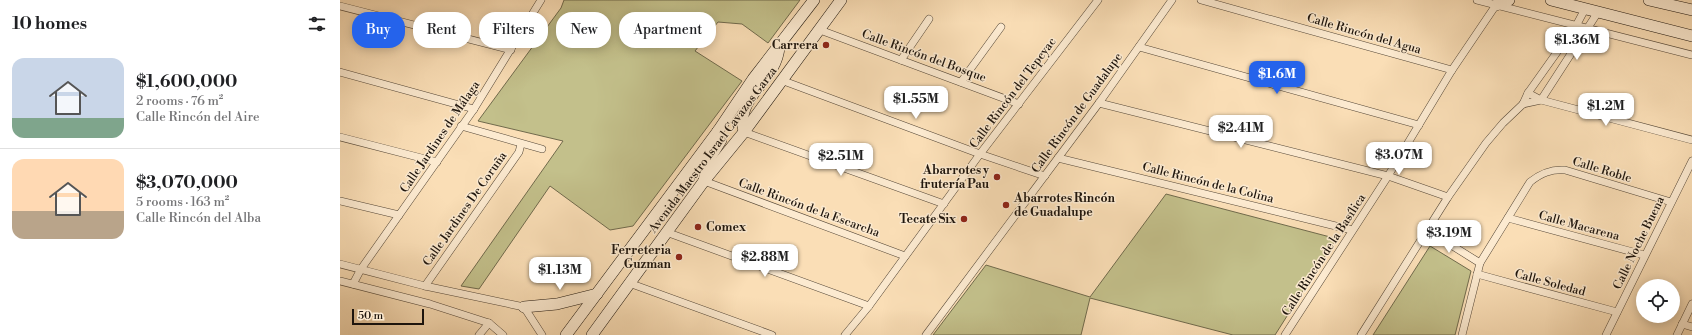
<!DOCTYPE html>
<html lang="en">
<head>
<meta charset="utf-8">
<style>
	body { margin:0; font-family:"Libre Bodoni",serif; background:#f6f6f6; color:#202124; height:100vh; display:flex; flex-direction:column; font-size:15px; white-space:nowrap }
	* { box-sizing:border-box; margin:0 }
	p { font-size:13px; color:#757577 }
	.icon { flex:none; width:22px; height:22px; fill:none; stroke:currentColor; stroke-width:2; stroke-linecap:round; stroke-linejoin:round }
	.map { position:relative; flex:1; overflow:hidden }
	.sheet { display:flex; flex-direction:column; background:#fff; width:340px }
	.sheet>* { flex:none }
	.hud { position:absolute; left:12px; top:12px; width:380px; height:36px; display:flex; gap:8px }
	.tools { position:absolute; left:1296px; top:279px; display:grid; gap:8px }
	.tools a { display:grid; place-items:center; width:44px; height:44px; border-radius:50%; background:#fff; box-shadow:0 2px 10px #0003; font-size:20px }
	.scale { position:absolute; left:12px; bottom:10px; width:72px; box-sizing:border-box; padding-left:4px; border:2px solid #1e150d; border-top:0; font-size:11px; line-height:14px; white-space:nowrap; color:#1e150d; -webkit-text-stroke:3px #fcead0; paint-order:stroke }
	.price { position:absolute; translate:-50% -34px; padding:0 9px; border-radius:8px; background:#fff; color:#222; font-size:13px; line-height:26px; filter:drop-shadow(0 1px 2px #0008) }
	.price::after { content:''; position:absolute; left:50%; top:24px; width:12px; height:9px; margin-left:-6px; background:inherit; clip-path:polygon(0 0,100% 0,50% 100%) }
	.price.current { background:#2563eb; color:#fff }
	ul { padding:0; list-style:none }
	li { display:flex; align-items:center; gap:12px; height:100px; padding:0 12px }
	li+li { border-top:1px solid #e0e0e0 }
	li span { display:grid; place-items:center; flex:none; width:112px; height:80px; border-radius:12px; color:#555 }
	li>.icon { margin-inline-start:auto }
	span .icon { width:48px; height:48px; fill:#fffc; stroke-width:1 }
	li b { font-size:17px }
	h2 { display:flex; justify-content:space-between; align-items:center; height:48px; padding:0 12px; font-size:17px }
	.tag { padding:0 14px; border-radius:16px; background:#fff; box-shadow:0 2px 10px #0003; font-size:14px; line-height:36px }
	.tag.current { background:#2563eb; color:#fff }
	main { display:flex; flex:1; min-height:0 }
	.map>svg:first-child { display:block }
	.green { fill:#c3c08b; stroke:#706a4c }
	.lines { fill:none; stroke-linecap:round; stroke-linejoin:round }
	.minor-casing { stroke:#554737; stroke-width:8 }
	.secondary-casing { stroke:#1e150d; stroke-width:12 }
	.minor { stroke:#fcead0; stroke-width:7 }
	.secondary { stroke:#fcead0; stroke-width:11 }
	.poi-dot { fill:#8f2418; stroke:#fcead0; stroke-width:1.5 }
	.labels { text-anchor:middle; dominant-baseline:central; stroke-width:3; stroke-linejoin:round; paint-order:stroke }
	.street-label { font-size:12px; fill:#1e150d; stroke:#fcead0 }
	.poi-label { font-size:12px; font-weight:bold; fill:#1e150d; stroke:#fcead0; text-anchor:end }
</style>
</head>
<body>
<main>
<section class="sheet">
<h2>10 homes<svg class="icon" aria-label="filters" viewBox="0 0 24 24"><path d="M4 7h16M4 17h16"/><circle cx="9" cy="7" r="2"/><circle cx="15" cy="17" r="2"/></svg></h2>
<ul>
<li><span style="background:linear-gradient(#c9d6e8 75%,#7fa58c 0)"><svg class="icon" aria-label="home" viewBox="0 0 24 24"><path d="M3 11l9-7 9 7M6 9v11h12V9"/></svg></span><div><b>$1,600,000</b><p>2 rooms · 76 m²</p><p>Calle Rincón del Aire</p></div></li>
<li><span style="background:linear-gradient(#ffd9b3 65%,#b9a48a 0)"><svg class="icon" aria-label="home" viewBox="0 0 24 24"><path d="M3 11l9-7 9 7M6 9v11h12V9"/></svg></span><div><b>$3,070,000</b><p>5 rooms · 163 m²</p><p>Calle Rincón del Alba</p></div></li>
</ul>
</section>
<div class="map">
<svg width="1352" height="335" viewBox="0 0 1352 335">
	<rect width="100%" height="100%" fill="#fadeb6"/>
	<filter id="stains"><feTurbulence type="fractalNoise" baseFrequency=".005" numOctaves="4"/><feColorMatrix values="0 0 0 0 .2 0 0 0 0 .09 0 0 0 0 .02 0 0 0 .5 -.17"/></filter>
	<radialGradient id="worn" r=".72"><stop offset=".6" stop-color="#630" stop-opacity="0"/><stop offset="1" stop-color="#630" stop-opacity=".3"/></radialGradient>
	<g class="green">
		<polygon points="224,0 460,0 428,43 402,24 378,22 355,51 402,81 293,226 270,230 210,186 139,289 121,286 223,141 138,121 221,8"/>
		<polygon points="826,194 994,238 994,242 935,335 893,335 750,298 741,335 593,335 646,265 750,297"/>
		<polygon points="1090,246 1131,271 1115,335 1033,335"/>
	</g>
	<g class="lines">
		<defs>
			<g id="minor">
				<polyline points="861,0 1112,70"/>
				<polyline points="1137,0 1352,55"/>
				<polyline points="0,6 171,50"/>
				<polyline points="480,30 679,104"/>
				<polyline points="799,47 1079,125"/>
				<polyline points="561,60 589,19"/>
				<polyline points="0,72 134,109"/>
				<polyline points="441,80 640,154 705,176"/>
				<polyline points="621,82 661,27"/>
				<polyline points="1188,93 1201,100 1352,140"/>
				<polyline points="759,103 1048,176 1108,197"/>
				<polyline points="1183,104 1201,100 1258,12"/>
				<polyline points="121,126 202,149"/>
				<polyline points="404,132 604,204"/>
				<polyline points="0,137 97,162"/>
				<polyline points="718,158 1012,230"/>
				<polyline points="364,181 565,256"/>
				<polyline points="0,201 59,215"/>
				<polyline points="1168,218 1304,255"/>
				<polyline points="1087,230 1140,263"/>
				<polyline points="326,232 529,306"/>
				<polyline points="0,264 85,286 184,307 202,335"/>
				<polyline points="1137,274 1277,312"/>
				<polyline points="0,281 90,304 149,323 163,335"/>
				<polyline points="289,283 432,335"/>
				<polyline points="13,284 21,269 134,109 201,0"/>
				<polyline points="85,286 179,152 181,144"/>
				<polyline points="1342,324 1352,327"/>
				<polyline points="139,335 149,323"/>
				<polyline points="505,335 529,306 640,154 758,0"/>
				<polyline points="586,335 759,103 832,0"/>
				<polyline points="945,335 1048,176 1112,70 1156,5"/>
				<polyline points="1021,335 1108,197 1146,143 1163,123 1183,104 1188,93 1237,24 1245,9"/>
				<path d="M1122,335L1140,263L1190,182C1201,173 1211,169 1225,170L1331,202"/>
				<polyline points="1266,335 1352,161"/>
				<polyline points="1337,335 1352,304"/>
			</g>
			<g id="secondary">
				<polyline points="1211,0 1352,36"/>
				<polyline points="1309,0 1352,10"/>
				<polyline points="1156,5 1169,0"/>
				<path d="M404,132C403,126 402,121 403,116C407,91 437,76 439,47"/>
				<polyline points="364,181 368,161 381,140 378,131"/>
				<polyline points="184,307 217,304 257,294"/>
				<polyline points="226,335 378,131 413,79 474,0"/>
				<polyline points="252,335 364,181 404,132 501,0"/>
			</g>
		</defs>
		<use href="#minor" class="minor-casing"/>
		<use href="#secondary" class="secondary-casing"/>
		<use href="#minor" class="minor"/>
		<use href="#secondary" class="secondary"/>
	</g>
	<g class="poi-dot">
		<circle cx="486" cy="45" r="4"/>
		<circle cx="657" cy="177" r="4"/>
		<circle cx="666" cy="205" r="4"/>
		<circle cx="624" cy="219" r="4"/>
		<circle cx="358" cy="227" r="4"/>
		<circle cx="339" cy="257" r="4"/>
	</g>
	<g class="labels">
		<g class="street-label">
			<text transform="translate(1024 34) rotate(16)">Calle Rincón del Agua</text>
			<text transform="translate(584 56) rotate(20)">Calle Rincón del Bosque</text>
			<text transform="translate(673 93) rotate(-53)">Calle Rincón del Tepeyac</text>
			<text transform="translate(737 113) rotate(-54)">Calle Rincón de Guadalupe</text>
			<text transform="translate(100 137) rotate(-56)">Calle Jardines de Málaga</text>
			<text transform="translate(373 150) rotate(-53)">Avenida Maestro Israel Cavazos Garza</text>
			<text transform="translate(1262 170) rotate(17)">Calle Roble</text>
			<text transform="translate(868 183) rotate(14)">Calle Rincón de la Colina</text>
			<text transform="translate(469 208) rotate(20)">Calle Rincón de la Escarcha</text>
			<text transform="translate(125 209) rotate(-55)">Calle Jardines De Coruña</text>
			<text transform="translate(1239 226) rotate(15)">Calle Macarena</text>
			<text transform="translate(1299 243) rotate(-64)">Calle Noche Buena</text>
			<text transform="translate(984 255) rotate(-57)">Calle Rincón de la Basílica</text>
			<text transform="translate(1210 283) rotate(15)">Calle Soledad</text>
		</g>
		<g class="poi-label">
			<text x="478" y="45">Carrera</text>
			<text x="649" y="170">Abarrotes y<tspan x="649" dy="14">frutería Pau</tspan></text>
			<text x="674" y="198" text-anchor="start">Abarrotes Rincón<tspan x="674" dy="14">de Guadalupe</tspan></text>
			<text x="616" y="219">Tecate Six</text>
			<text x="366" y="227" text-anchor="start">Comex</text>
			<text x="331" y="250">Ferreteria<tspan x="331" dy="14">Guzman</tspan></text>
		</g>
	</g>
	<rect width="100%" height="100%" filter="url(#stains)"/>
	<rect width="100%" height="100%" fill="url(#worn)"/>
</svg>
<div class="tools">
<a><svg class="icon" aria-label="locate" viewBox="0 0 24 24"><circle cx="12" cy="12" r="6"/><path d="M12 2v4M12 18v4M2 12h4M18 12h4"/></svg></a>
</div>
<div class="scale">50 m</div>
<b class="price" style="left:1237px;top:61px">$1.36M</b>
<b class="price current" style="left:937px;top:95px">$1.6M</b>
<b class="price" style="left:576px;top:120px">$1.55M</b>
<b class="price" style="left:1266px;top:127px">$1.2M</b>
<b class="price" style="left:901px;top:149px">$2.41M</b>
<b class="price" style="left:1059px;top:176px">$3.07M</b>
<b class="price" style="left:501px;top:177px">$2.51M</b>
<b class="price" style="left:1109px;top:254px">$3.19M</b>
<b class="price" style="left:425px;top:278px">$2.88M</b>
<b class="price" style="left:220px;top:291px">$1.13M</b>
<div class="hud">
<a class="tag current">Buy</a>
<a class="tag">Rent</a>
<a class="tag">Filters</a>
<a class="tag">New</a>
<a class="tag">Apartment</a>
</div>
</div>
</main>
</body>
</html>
